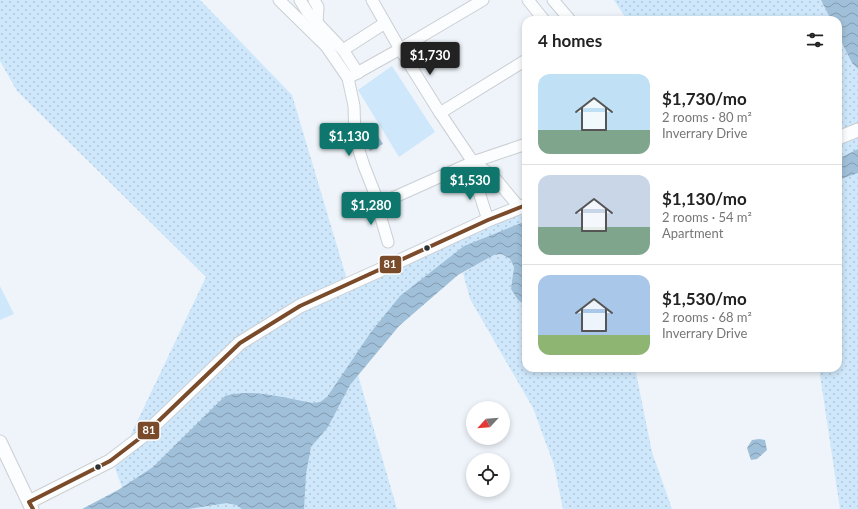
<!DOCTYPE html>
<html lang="en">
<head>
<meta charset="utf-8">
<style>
	body { margin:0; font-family:Lato,sans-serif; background:#f6f6f6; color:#222; height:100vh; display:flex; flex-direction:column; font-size:15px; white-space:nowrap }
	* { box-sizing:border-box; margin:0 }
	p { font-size:13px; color:#767676 }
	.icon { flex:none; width:22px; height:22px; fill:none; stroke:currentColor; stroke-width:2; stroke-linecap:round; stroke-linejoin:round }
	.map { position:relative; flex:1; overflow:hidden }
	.sheet { position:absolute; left:522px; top:16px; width:320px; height:356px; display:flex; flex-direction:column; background:#fff; border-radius:12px; box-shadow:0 2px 6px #0003 }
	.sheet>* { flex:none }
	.needle { width:26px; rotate:244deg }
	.buttons { position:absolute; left:466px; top:401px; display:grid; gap:8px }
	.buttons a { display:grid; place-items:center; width:44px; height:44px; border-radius:50%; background:#fff; box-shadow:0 2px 6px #0003; font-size:20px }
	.price { position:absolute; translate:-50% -34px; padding:0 9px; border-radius:4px; background:#0f766e; color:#fff; font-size:13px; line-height:26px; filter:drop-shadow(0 1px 2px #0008) }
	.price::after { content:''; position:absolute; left:50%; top:24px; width:12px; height:9px; margin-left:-6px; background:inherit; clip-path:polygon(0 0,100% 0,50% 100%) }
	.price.current { background:#222; color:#fff }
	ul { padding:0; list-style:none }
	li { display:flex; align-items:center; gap:12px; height:100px; padding:0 16px }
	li+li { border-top:1px solid #e0e0e0 }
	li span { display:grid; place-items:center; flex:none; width:112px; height:80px; border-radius:12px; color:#555 }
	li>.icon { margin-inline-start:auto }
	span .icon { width:48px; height:48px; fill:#fffc; stroke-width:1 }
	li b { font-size:17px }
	h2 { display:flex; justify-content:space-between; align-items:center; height:48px; padding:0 16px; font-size:17px }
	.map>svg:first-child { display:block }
	.grass { fill:url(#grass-dots) }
	.pitch { fill:#cfe7fa }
	.water { fill:url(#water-waves) }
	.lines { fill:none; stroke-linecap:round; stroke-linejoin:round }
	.stream { stroke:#a0c0d9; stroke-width:2.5 }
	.minor-casing { stroke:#cbcfd4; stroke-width:13 }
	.tertiary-casing { stroke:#cbcfd4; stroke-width:15 }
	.minor { stroke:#fcfdfe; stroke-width:11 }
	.tertiary { stroke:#fcfdfe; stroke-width:13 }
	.bus-1-casing { stroke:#fff; stroke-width:7 }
	.bus-1 { stroke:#7a4b2a; stroke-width:4 }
	.bus-dot { fill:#2b3034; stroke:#fff; stroke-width:1.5 }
	.line-badge { stroke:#fff; stroke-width:1.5 }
	.badge-label { font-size:11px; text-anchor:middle; font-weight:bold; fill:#fff }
</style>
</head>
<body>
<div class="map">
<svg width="858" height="509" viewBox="0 0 858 509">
	<defs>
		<pattern id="grass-dots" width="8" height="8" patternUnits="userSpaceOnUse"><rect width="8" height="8" fill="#cfe7fa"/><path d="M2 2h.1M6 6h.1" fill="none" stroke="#b2c6d7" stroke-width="1.8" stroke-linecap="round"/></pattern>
		<pattern id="water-waves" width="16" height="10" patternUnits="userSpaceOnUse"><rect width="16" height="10" fill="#a0c0d9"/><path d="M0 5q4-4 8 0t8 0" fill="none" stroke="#839cb1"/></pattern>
	</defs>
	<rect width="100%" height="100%" fill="#eef4fa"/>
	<g class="grass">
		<polygon points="0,0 200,0 292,95 348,283 526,205 526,225 404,303 356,368 397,509 130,509 115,468 206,277 17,91 0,61"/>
		<polygon points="614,0 821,0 831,20 627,20"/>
		<polygon points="838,35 852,63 858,69 858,509 840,509 819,368 838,368"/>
		<polygon points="502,254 510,259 514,267 513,276 518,300 526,306 526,368 635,368 652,452 672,509 563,509 554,465 533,408 470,299 463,273 494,255"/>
	</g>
	<g class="pitch">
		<polygon points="392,66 435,132 399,157 358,90"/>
		<polygon points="0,286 14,314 0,320"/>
	</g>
	<g class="water">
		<polygon points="821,0 858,0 858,69 852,63 838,35 838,20 831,20"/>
		<polygon points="370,123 383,144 370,151 358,131"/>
		<polygon points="858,149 858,173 838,180 838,159"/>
		<path d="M526,221V306L518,300L511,289L514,267L510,259L502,254L494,255L458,275L399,326L350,385L328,427L311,447L306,474L304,509H242L236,505L227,503L188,509H82L118,490L153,467L225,396C253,388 285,398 313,403L320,402L327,397L371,332L400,296L464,246Z"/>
		<polygon points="759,439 765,440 767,450 757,459 751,460 747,448 752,440"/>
	</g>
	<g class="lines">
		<polyline class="stream" points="767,368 771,370 775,368"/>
		<defs>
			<g id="minor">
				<polyline points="279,0 326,46 348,78 354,106 355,138 364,166 379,204 473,162 526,144"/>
				<polyline points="300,0 308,13 343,50"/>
				<polyline points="314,0 318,7 317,23"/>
				<polyline points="372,0 400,49 440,113 473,162 494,177 519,207"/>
				<polyline points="528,0 544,20"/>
				<polyline points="553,0 570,20"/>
				<polyline points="358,73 343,50 385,23"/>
				<polyline points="348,78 400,49 483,0"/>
				<polyline points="440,113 526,60"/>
				<polyline points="473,162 477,186 488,220"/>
				<polyline points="379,204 381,218 388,242"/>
			</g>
			<g id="tertiary">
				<polyline points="838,138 858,130"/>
				<polyline points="0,442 32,509"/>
				<polyline points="29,502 110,461 144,435 240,343 300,306 378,271 488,220 526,205"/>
			</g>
		</defs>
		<use href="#minor" class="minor-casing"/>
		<use href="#tertiary" class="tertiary-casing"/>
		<use href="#minor" class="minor"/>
		<use href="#tertiary" class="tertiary"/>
		<defs>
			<polyline id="bus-1" points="33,509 29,502 110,461 144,435 240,343 300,306 488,220 526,205"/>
		</defs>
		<use href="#bus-1" class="bus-1-casing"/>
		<use href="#bus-1" class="bus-1"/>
	</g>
	<g class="bus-dot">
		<circle cx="427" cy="248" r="3.5"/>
		<circle cx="98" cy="467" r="3.5"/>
	</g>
	<g class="line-badge">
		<rect x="379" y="255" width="23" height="19" rx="4" fill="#7a4b2a"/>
		<rect x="137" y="421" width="23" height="19" rx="4" fill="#7a4b2a"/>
	</g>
	<g class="badge-label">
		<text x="390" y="268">81</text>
		<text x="149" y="434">81</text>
	</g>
</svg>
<div class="buttons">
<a><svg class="needle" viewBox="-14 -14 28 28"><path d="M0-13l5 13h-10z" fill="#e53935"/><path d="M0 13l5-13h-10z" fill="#767676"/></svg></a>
<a><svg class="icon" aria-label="locate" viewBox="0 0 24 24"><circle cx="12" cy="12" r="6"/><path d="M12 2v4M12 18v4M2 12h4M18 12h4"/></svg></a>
</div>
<b class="price current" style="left:430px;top:76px">$1,730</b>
<b class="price" style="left:349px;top:157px">$1,130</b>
<b class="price" style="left:470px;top:201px">$1,530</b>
<b class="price" style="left:371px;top:226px">$1,280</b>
<section class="sheet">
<h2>4 homes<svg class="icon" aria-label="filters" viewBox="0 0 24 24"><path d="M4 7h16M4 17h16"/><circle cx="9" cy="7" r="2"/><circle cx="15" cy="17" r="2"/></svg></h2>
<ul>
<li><span style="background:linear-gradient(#bfe0f5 70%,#7fa58c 0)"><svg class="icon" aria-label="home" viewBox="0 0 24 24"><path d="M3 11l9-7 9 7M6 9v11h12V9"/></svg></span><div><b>$1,730/mo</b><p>2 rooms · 80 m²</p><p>Inverrary Drive</p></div></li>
<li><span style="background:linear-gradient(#c9d6e8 65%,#7fa58c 0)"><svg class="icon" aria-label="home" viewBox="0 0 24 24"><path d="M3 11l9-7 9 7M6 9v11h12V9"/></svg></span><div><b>$1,130/mo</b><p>2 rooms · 54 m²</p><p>Apartment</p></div></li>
<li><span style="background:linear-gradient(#a9c7e8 75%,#8fb573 0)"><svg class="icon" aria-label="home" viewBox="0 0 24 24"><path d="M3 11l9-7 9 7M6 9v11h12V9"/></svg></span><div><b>$1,530/mo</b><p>2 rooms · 68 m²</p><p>Inverrary Drive</p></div></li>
</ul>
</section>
</div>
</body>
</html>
